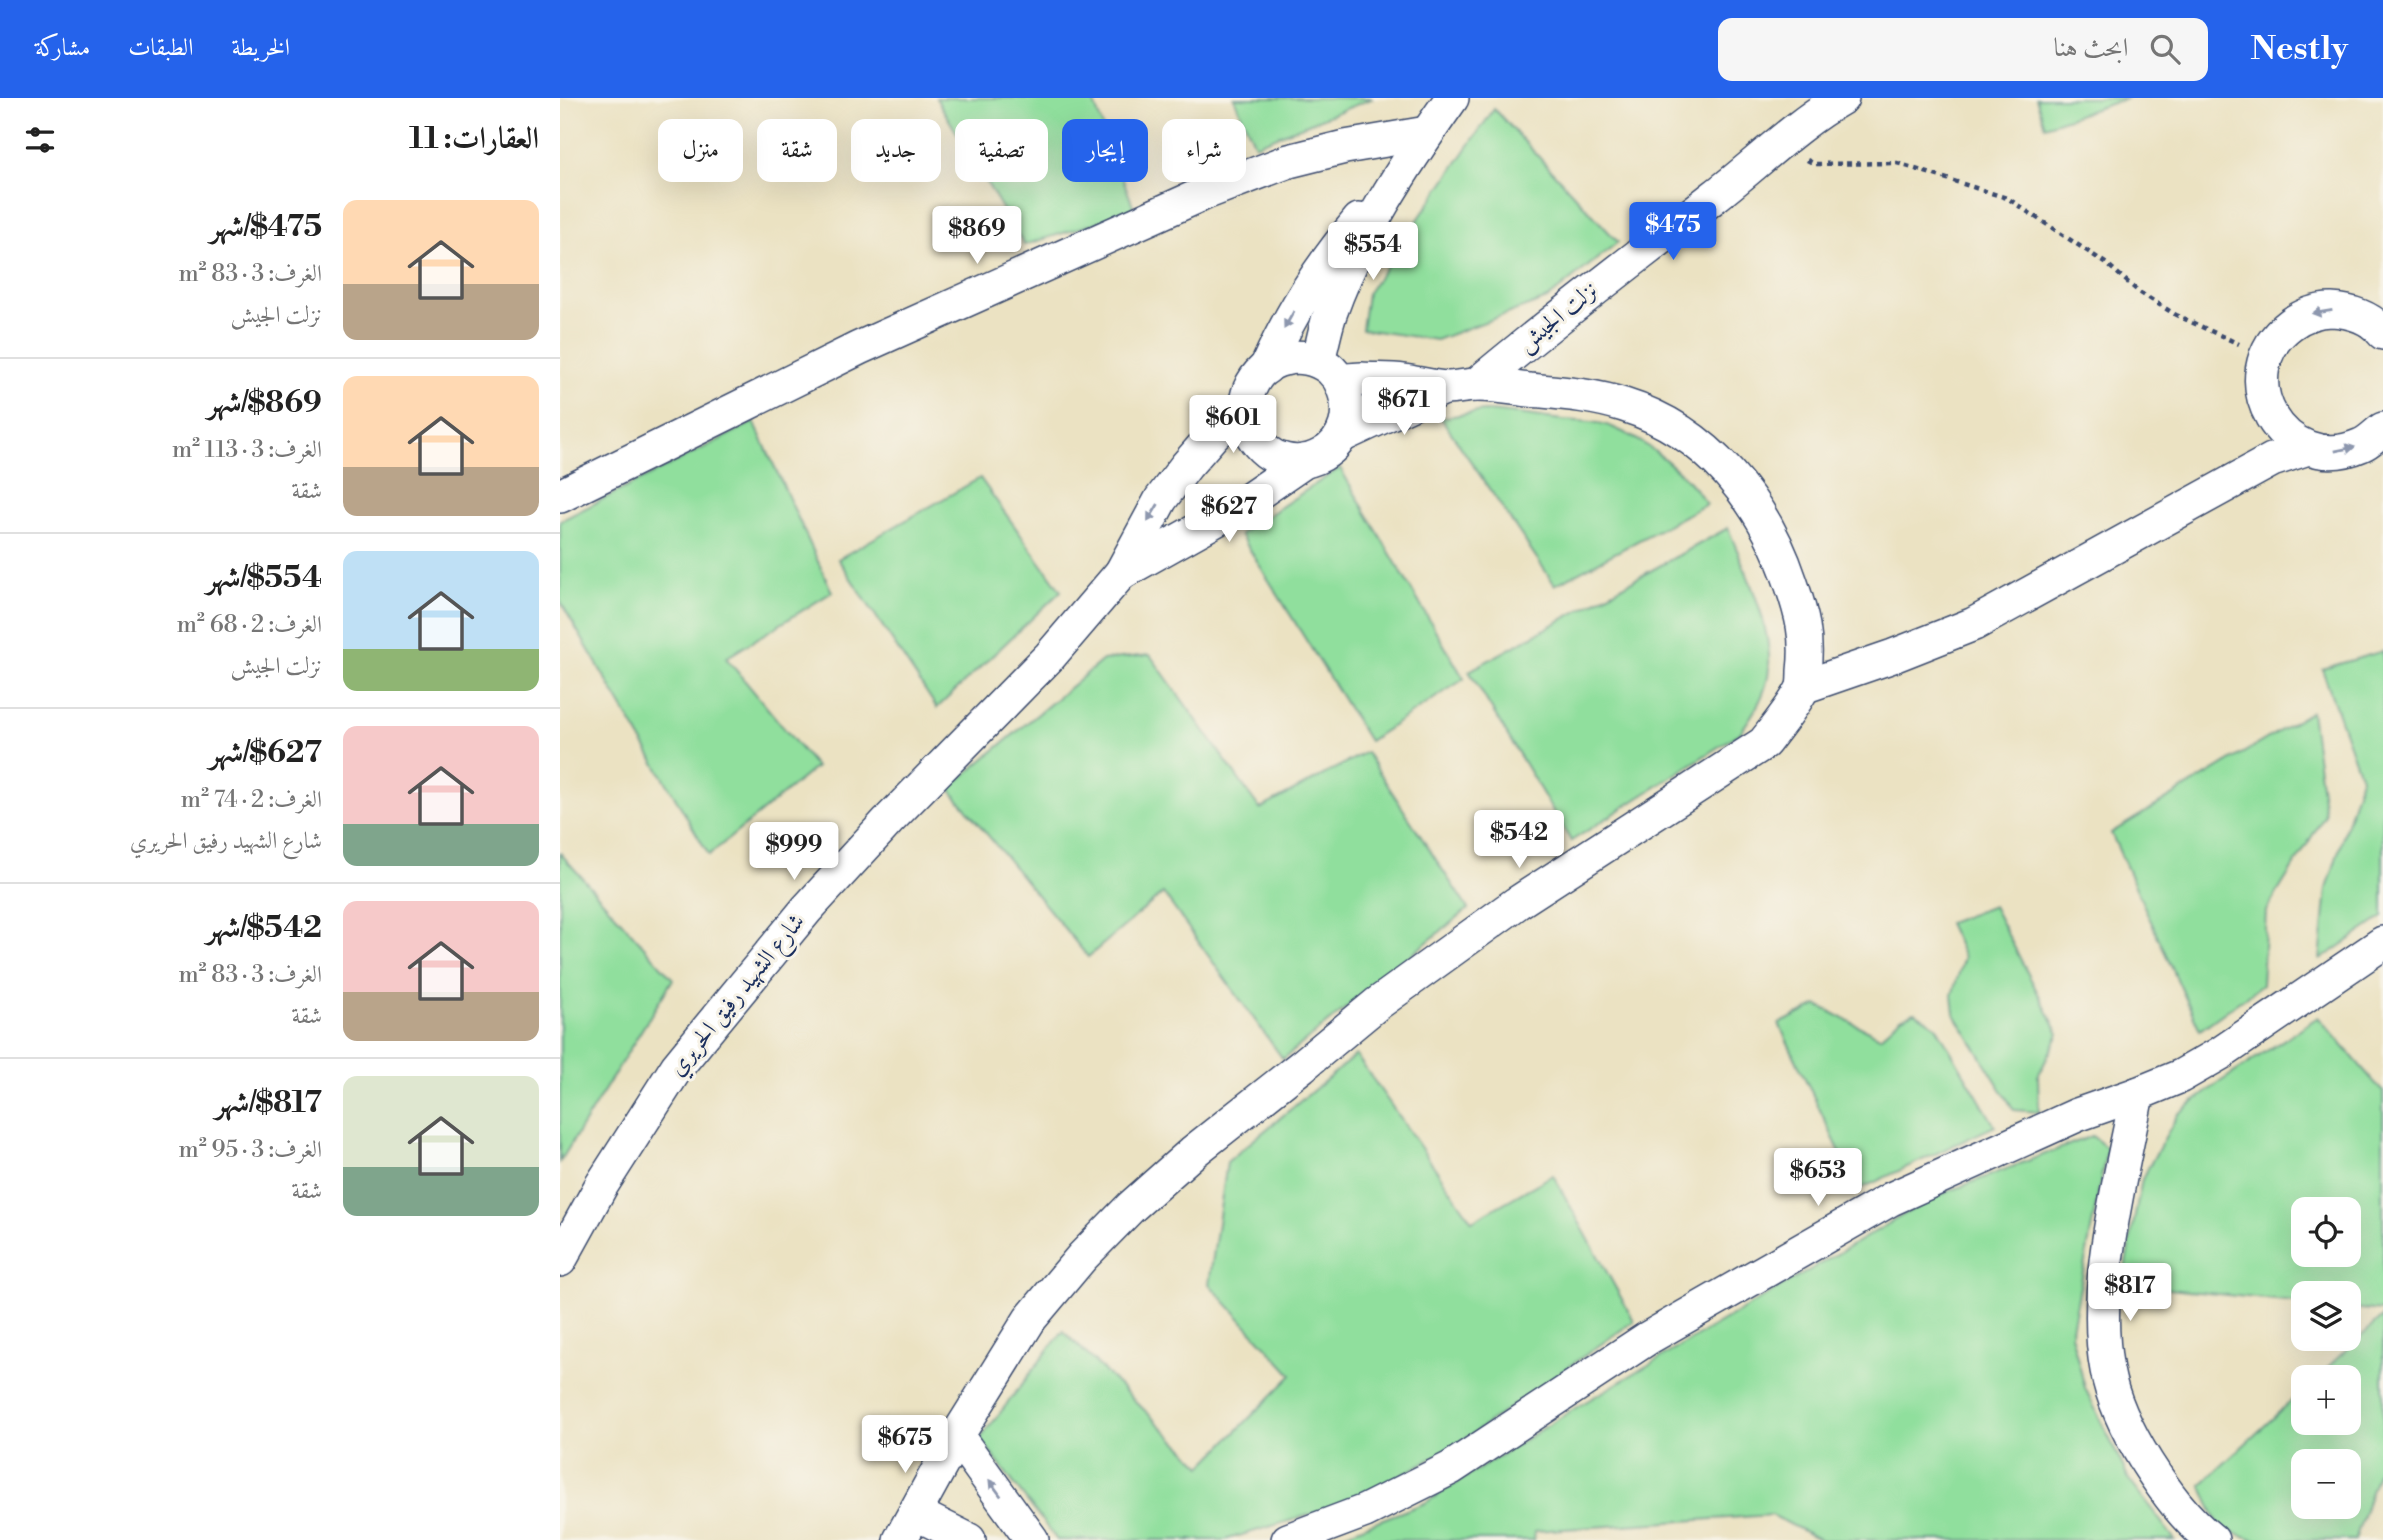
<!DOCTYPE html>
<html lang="ar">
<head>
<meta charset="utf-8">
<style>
	body { margin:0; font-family:"Libre Bodoni",Amiri,serif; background:#f6f6f6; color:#222; direction:rtl; height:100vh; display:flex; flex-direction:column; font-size:26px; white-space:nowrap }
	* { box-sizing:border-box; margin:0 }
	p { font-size:23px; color:#767676 }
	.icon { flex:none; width:38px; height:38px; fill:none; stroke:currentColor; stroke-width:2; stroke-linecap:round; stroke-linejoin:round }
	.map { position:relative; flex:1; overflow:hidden; direction:ltr }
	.panel { display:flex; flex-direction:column; background:#fff; width:560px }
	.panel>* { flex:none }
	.top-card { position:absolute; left:21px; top:21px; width:665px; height:63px; direction:rtl; display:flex; gap:14px }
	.tools { position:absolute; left:1731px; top:1099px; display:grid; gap:14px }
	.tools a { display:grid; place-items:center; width:70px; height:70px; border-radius:14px; background:#fff; box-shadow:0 7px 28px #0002; font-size:35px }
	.price { position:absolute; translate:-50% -60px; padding:0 16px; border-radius:7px; background:#fff; color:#222; font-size:23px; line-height:46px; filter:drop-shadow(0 2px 4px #0008) }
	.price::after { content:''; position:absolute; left:50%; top:42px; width:21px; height:16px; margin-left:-10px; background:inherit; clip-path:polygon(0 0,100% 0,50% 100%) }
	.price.active { background:#2563eb; color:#fff }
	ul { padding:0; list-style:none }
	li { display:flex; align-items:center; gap:21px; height:175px; padding:0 21px }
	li+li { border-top:2px solid #e0e0e0 }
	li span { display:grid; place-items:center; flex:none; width:196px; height:140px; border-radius:14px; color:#555 }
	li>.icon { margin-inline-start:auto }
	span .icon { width:84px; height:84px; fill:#fffc; stroke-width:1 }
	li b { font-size:30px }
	h2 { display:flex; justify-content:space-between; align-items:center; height:84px; padding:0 21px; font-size:30px }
	.chip { padding:0 24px; border-radius:14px; background:#fff; box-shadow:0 7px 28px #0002; font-size:24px; line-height:63px }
	.chip.active { background:#2563eb; color:#fff }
	header { display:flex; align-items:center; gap:42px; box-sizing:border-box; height:98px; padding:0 35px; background:#2563eb; color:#fff }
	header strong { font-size:33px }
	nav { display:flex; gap:38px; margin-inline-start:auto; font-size:24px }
	.search { width:490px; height:63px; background:#f6f6f6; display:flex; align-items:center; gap:18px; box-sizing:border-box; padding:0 24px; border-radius:14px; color:#767676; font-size:26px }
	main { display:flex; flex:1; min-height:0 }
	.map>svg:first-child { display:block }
	.green { fill:#90df9d; stroke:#56877e; stroke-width:2; fill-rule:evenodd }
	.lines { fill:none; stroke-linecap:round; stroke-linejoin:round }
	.minor-casing { stroke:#3a4a6d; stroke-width:36 }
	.path { stroke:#3a4a6d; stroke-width:4.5; stroke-dasharray:5 5; stroke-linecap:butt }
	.minor { stroke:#fff; stroke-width:33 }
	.oneway { fill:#8d97ae }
	.labels { text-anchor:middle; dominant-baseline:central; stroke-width:6; stroke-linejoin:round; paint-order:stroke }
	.street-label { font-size:24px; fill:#1b2f5e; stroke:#f7f3e8 }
</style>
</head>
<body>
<header>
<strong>Nestly</strong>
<div class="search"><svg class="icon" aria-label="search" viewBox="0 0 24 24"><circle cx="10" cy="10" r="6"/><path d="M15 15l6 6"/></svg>ابحث هنا</div>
<nav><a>الخريطة</a><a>الطبقات</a><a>مشاركة</a></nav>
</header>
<main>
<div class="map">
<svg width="1823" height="1442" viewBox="0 0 1823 1442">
	<rect width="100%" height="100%" fill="#f7f3e8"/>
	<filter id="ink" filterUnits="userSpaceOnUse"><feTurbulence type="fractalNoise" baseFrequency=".0143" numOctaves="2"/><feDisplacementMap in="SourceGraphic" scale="14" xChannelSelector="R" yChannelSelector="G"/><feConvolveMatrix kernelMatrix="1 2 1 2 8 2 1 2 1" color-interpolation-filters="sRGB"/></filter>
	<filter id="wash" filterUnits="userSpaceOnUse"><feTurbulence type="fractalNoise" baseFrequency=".00686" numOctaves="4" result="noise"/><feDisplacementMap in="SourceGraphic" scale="28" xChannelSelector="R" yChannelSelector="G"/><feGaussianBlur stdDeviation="1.57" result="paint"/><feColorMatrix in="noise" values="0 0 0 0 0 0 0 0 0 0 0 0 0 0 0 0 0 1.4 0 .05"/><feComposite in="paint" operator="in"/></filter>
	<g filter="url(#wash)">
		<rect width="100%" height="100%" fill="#ebe2c2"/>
		<g class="green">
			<polygon points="376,0 532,0 575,113 464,147"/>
			<polygon points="674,0 813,0 695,47"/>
			<polygon points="1476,0 1568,0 1485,28"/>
			<polygon points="934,11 1058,144 987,201 876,242 802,231 807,196"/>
			<path d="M924,313C951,314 977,319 1004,322C1020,323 1037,323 1052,329C1089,344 1124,374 1147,406L995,487L881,320Z"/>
			<polygon points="194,324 272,494 166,560 256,669 149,757 0,503 0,423"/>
			<polygon points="780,370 904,581 809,643 680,436"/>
			<polygon points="420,380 501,493 377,610 278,461"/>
			<path d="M1168,430C1185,473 1220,541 1206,587C1201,605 1190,620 1180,635L1011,743L909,573Z"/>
			<polygon points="1823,553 1823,819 1760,862 1767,791 1801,680 1762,571"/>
			<polygon points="590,557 700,711 806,654 908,811 723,961 603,795 528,859 389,690 543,562"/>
			<polygon points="1751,614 1765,717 1706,813 1702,887 1640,932 1551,735"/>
			<polygon points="0,755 113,881 0,1064"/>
			<polygon points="1433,808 1499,936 1478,978 1479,1014 1454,1012 1394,915 1392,897 1404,859 1388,825"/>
			<polygon points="1257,907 1320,939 1341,920 1355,914 1376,928 1435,1028 1298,1092 1219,926"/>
			<path d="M1758,919L1823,994V1213L1789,1210L1788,1195H1743V1205L1562,1186L1582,1081L1618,1016L1657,986ZM1743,1111H1788V1157H1743Z"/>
			<polygon points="796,957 912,1123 993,1077 1074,1223 901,1344 793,1404 665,1442 497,1442 420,1341 503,1233 642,1368 732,1277 649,1186 667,1064"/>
			<polygon points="1532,1038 1547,1050 1511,1236 1525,1290 1570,1383 1615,1442 1261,1442 1212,1417 975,1433 973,1442 768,1442 865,1405 1017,1309 1374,1099"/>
			<path d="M1823,1218V1357L1795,1442H1696L1660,1430L1641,1387L1743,1292V1325H1788V1279H1757ZM1743,1363H1788V1409H1743Z"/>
		</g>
	</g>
	<g filter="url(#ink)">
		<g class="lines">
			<defs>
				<g id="minor">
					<path d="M1823,235C1811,219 1790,213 1771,212C1757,212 1742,218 1731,226C1663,277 1724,381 1801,347C1809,344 1816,336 1823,331"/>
					<path d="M758,263C762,248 765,231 770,216C798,137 844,68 892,0"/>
					<path d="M706,270C731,214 759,170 799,122"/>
					<path d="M916,287C994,221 1075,161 1155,98C1198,65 1235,27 1282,0"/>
					<polyline points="781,338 884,290"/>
					<polyline points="0,398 299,250 645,95 729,63 785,49 867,35"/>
					<polyline points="561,475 675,411 745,363"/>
					<polyline points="1243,589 1333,558 1414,526 1712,362 1748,350"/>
					<path d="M1577,996C1561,1080 1531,1188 1547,1272C1553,1305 1569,1336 1587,1365C1605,1393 1625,1421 1652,1442"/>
					<polyline points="0,1162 41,1088 117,969 148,931 247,811 328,723 490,558 561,475 601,401 626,368 654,336 685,308"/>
					<polyline points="397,1338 472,1442"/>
					<polyline points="355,1415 409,1442"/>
					<path d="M340,1442L397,1338L470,1221L522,1159L571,1109L633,1054L742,968L817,906L957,805L1204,645C1214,632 1237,604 1243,589C1244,584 1244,578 1244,573C1248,539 1242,517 1231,485C1204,404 1148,333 1064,307C1033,297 1002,295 970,292C953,290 935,287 917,287C907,287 896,290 886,290C872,289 857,285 844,283C830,281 815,282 801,281C795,281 786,283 780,281C776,279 773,273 769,270C756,260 739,257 724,261C692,268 675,309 692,337C727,395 815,350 779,281"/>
					<polyline points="728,1442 805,1413 891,1370 1088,1240 1331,1101 1517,1017 1577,996 1621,978 1661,955 1823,845"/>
				</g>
			</defs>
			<use href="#minor" class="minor-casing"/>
			<polyline class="path" points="1247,62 1255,66 1337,65 1447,100 1547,166 1579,194 1616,217 1679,246"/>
			<use href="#minor" class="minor"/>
		</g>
		<defs><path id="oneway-solid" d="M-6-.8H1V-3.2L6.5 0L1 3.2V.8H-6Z" transform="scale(1.75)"/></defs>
		<g class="oneway">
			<use href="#oneway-solid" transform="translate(1762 214) rotate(171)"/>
			<use href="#oneway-solid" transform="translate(729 222) rotate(119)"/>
			<use href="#oneway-solid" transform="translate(1785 351) rotate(-12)"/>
			<use href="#oneway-solid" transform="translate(593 415) rotate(121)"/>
			<use href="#oneway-solid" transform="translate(435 1390) rotate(-126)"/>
		</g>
	</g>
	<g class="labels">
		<g class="street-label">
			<text transform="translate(998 219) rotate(-39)">نزلت الجيش</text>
			<text transform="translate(177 897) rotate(-51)">شارع الشهيد رفيق الحريري</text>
		</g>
	</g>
</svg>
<div class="tools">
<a><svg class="icon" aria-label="locate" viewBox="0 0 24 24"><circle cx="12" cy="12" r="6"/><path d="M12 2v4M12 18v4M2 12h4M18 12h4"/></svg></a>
<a><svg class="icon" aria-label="layers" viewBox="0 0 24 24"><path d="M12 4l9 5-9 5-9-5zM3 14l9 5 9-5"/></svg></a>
<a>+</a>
<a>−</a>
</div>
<b class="price active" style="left:1113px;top:164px">$475</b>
<b class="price" style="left:417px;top:168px">$869</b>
<b class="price" style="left:813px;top:184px">$554</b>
<b class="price" style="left:844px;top:339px">$671</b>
<b class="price" style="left:673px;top:357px">$601</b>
<b class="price" style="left:669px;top:446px">$627</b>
<b class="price" style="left:959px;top:772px">$542</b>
<b class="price" style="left:234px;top:784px">$999</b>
<b class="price" style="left:1258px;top:1110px">$653</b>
<b class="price" style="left:1570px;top:1225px">$817</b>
<b class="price" style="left:345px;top:1377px">$675</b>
<div class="top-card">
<a class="chip">شراء</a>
<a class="chip active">إيجار</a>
<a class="chip">تصفية</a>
<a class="chip">جديد</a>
<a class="chip">شقة</a>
<a class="chip">منزل</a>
</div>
</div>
<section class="panel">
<h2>العقارات: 11<svg class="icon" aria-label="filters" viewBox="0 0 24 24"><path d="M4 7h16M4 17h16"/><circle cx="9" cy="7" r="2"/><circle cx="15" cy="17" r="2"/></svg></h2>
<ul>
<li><span style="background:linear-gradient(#ffd9b3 60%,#b9a48a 0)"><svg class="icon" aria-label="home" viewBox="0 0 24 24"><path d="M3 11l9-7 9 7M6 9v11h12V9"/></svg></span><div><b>$475/شهر</b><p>الغرف: 3 · 83 m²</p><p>نزلت الجيش</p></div></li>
<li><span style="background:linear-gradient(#ffd9b3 65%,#b9a48a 0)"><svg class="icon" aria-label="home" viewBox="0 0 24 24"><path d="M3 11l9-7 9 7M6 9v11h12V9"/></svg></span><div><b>$869/شهر</b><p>الغرف: 3 · 113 m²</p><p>شقة</p></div></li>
<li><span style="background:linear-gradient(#bfe0f5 70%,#8fb573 0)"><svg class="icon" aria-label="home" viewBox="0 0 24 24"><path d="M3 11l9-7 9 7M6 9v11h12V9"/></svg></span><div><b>$554/شهر</b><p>الغرف: 2 · 68 m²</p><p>نزلت الجيش</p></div></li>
<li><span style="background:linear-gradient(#f6c9c9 70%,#7fa58c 0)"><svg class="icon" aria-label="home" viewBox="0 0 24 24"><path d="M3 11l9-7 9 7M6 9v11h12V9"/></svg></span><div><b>$627/شهر</b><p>الغرف: 2 · 74 m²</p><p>شارع الشهيد رفيق الحريري</p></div></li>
<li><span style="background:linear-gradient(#f6c9c9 65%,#b9a48a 0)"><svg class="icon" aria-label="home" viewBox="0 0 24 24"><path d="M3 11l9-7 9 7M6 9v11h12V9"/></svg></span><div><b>$542/شهر</b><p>الغرف: 3 · 83 m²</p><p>شقة</p></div></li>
<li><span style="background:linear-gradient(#dfe7d0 65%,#7fa58c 0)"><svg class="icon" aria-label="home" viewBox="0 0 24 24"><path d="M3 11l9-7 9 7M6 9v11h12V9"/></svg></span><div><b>$817/شهر</b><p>الغرف: 3 · 95 m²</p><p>شقة</p></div></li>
</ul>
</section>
</main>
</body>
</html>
